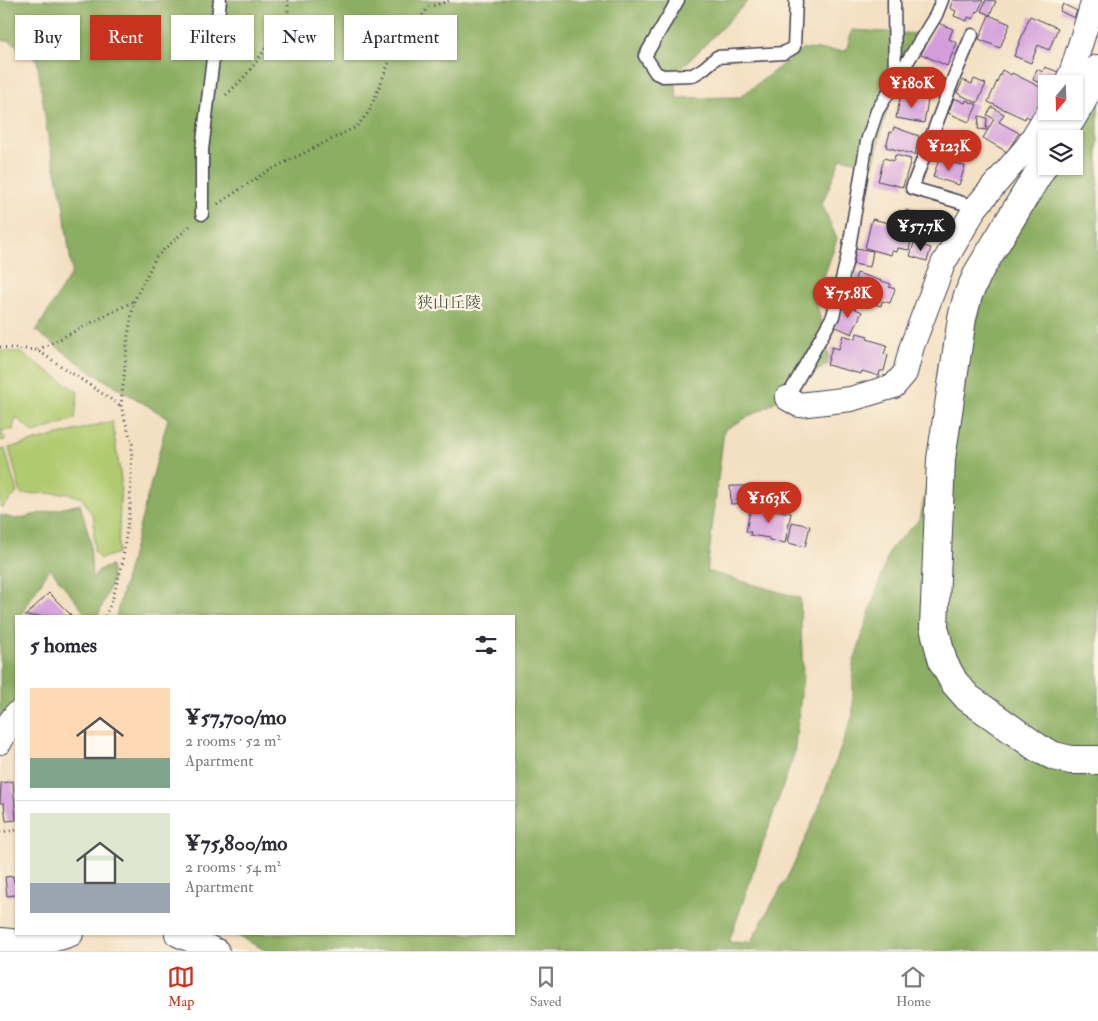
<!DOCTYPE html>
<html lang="en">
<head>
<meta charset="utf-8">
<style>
	body { margin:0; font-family:"IM FELL Double Pica","Noto Serif JP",serif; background:#f2f2f3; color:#2b2b33; height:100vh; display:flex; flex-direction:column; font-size:19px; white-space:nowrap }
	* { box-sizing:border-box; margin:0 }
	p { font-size:16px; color:#7c7c81 }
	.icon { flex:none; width:28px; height:28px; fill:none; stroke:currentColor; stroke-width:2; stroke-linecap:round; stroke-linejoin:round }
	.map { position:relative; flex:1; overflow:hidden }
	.side { position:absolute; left:15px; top:615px; width:500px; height:320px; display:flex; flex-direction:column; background:#fff; border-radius:0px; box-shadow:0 1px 4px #0004 }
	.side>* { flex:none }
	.banner { position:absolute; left:15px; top:15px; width:500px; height:45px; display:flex; gap:10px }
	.needle { width:32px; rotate:199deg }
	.tools { position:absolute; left:1038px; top:75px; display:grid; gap:10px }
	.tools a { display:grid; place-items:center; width:45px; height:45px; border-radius:0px; background:#fff; box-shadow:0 1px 4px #0004; font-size:25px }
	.price { position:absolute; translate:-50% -42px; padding:0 11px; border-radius:18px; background:#c8321e; color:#fff; font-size:16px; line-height:32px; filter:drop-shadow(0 1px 2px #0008) }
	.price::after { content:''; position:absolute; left:50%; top:30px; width:15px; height:11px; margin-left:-8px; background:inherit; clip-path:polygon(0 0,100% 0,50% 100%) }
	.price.selected { background:#222; color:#fff }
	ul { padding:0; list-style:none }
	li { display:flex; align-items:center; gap:15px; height:125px; padding:0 15px }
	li+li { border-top:1px solid #e1e1e2 }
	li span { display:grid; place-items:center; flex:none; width:140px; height:100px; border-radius:0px; color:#555 }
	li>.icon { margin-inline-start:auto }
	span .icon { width:60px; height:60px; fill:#fffc; stroke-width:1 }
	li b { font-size:21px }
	h2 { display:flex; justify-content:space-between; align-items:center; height:60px; padding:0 15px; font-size:21px }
	.pill { padding:0 18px; border-radius:0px; background:#fff; box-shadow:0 1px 4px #0004; font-size:18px; line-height:45px }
	.pill.selected { background:#c8321e; color:#fff }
	.tabs { display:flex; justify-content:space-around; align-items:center; height:70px; border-top:1px solid #e1e1e2; background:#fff; font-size:14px; color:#7c7c81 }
	.tabs a { display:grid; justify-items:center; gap:2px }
	.tabs .selected { color:#c8321e }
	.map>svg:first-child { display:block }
	.green { fill:#b0ca70; stroke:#697656 }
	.forest { fill:#8cae62; stroke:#57684e }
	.building { fill:#d39ddb }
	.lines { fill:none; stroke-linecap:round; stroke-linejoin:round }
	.lane-casing { stroke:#413e4f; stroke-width:15 }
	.street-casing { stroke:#413e4f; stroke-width:26 }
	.secondary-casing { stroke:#413e4f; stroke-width:30 }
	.path { stroke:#413e4f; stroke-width:3; stroke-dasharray:1 4; stroke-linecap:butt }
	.lane { stroke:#fff; stroke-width:12 }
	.street { stroke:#fff; stroke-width:24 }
	.secondary { stroke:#fff; stroke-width:28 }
	.labels { text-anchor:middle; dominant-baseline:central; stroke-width:4.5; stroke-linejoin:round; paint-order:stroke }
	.park-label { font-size:16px; fill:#4d544b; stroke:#fcf5e5 }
</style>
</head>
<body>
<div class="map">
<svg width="1098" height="951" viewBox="0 0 1098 951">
	<rect width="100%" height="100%" fill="#fcf5e5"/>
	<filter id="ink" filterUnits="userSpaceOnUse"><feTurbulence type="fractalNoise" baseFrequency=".02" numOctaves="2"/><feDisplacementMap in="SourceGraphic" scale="10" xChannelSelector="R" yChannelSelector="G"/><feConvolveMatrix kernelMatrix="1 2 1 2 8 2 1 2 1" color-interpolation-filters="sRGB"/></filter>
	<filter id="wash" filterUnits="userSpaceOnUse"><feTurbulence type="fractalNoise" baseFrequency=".0096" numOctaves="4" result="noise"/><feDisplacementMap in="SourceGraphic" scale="20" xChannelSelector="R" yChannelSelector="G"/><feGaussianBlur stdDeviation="1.12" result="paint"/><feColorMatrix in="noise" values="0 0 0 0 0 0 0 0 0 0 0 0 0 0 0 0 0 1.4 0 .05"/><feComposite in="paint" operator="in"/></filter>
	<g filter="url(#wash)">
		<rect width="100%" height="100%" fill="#f3dfc1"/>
		<g class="green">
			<polygon points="0,351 20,352 78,392 75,419 34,433 16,417 13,430 2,430 2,435 5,437 4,441 0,440"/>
			<polygon points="112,421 121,479 118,553 100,559 94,551 94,518 82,498 67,493 21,494 9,448"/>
			<polygon points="5,449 17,493 3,507 0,507 0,450"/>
		</g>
		<g class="forest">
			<polygon points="0,0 749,0 675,75 677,98 740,97 803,49 846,51 852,30 920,34 890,98 873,166 841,158 822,204 837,239 816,300 830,362 770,405 724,430 707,571 800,598 803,677 794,754 729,942 750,943 790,872 818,810 853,715 853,664 890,549 920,519 948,383 987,269 1055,166 1074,166 1073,139 1098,101 1098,951 267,951 234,934 514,934 514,616 116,616 168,418 91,372 36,331 72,272 63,203 48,137 37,60 9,40 0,41"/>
			<polygon points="80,504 90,539 92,579 100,569 111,566 112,581 98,616 87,616 50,568 20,616 16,616 16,720 0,753 0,515 16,519"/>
		</g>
		<g id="blocks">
			<g class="building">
				<polygon points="953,0 980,0 983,1 978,12 976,11 973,19 968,17 967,21 954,16 956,11 950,8"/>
				<polygon points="986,0 996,1 990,15 981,11"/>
				<polygon points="1063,4 1077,11 1074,18 1060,11"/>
				<polygon points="989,15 1010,24 1000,48 979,39"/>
				<polygon points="1030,16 1058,28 1049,50 1038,45 1031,63 1014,56"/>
				<polygon points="938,23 953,29 949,39 957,43 947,66 921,54"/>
				<polygon points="917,67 944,78 937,95 909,85"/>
				<polygon points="1045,67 1061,73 1056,84 1046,84 1046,85 1033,80 1037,69 1043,72"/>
				<polygon points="1002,70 1011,75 1012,73 1046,90 1033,120 1026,116 1025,119 988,102"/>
				<polygon points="974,79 986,84 977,103 957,93 963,80 972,84"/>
				<polygon points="901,94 928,100 924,123 896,118"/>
				<polygon points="954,98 965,103 966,100 977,105 969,122 948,113"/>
				<polygon points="992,107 1004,114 999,122 1019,133 1007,152 983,138 994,119 987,115"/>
				<polygon points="979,116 987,118 986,130 978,129"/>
				<polygon points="894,127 919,136 915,155 886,147 890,132 892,133"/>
				<polygon points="895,155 911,159 903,187 878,181 884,158 894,161"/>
				<polygon points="939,159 965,166 959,185 933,177"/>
				<polygon points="906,210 916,213 913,226 903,224"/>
				<polygon points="872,219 914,229 909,250 898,248 897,252 892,251 891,255 865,248"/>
				<polygon points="914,243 931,248 927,261 910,256"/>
				<polygon points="856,248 873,251 870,267 853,264"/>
				<polygon points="857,273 891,284 889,287 895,289 890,303 882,301 881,306 850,297"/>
				<polygon points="843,303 862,312 852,334 834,326"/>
				<polygon points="857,333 868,336 867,339 887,345 884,354 888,355 884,371 880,371 879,376 862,371 861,374 827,365 832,347 839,349 843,335 855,339"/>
				<polygon points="730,486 748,486 749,503 731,504"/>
				<polygon points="751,505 791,513 785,543 769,540 769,538 750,535 751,532 746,532"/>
				<polygon points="792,522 810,526 805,547 788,543"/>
				<polygon points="49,593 72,616 25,616"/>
				<polygon points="13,781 16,820 6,821 4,803 0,803 1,783"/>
				<polygon points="13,876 14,882 16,882 16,895 7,896 5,877"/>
			</g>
		</g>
	</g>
	<g filter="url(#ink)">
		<use href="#blocks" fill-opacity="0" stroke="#413e4f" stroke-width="1"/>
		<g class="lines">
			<defs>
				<g id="lane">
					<polyline points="678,0 645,56 656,73 663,76 693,75 703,69 717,57 784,53 794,47 796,0"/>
					<polyline points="894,0 895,82"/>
					<polyline points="972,35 954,77 912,188 976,207"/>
					<polyline points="202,214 202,150 220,0"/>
					<polyline points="787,398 833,316 847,259 867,141 877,111 936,15 942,0"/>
				</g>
				<g id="street">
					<polyline points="1066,84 1072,71 1094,0"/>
					<polyline points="787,398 799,405 851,399 894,386 905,373 912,346 943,264 976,207 1027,147 1049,111"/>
					<polyline points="0,742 10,722 16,714"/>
					<polyline points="177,934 217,951"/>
					<path d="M0,940C25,943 47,944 71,934"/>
				</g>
				<g id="secondary">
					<polyline points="1059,139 1081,103 1098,69"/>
					<polyline points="1046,161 979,271 968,295 962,318 941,459 934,627 943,662 954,682 968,698 1038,748 1054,756 1071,760 1098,760"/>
				</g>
			</defs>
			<use href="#lane" class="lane-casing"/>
			<use href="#street" class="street-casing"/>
			<use href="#secondary" class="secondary-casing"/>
			<g class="path">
				<path d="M226,95C248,75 266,53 276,25L288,22V0"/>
				<polyline points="218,204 266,172 356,127 369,112 394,50 429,7 452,0"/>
				<polyline points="0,347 37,350 121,406"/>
				<polyline points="38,350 134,301"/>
				<polyline points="105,616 112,601 122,565 130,507 132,444 121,406 128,336 134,301 156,257 191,225"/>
				<polyline points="0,832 16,830"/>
			</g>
			<use href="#lane" class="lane"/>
			<use href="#street" class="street"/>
			<use href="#secondary" class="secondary"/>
		</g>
	</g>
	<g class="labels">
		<g class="park-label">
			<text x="449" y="303">狭山丘陵</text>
		</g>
	</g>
</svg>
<div class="tools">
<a><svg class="needle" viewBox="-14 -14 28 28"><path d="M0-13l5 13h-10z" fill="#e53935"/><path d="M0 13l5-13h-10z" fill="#7c7c81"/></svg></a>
<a><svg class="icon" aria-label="layers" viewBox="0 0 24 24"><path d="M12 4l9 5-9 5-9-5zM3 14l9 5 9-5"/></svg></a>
</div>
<b class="price" style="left:912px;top:109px">¥180K</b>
<b class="price" style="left:949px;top:172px">¥123K</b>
<b class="price selected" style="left:921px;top:252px">¥57.7K</b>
<b class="price" style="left:848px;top:319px">¥75.8K</b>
<b class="price" style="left:769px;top:524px">¥163K</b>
<div class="banner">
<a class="pill">Buy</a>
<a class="pill selected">Rent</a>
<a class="pill">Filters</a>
<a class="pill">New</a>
<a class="pill">Apartment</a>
</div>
<section class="side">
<h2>5 homes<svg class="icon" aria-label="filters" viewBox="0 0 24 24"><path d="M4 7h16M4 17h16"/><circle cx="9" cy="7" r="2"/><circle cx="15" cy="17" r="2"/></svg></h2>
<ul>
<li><span style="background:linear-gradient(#ffd9b3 70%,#7fa58c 0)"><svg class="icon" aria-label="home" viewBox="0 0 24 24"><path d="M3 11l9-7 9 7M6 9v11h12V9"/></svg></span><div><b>¥57,700/mo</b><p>2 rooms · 52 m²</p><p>Apartment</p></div></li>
<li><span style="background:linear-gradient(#dfe7d0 70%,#9aa5b1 0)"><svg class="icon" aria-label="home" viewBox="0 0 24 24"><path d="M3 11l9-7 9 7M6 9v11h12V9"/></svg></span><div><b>¥75,800/mo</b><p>2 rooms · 54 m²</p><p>Apartment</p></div></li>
</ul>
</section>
</div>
<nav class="tabs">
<a class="selected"><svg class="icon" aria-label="map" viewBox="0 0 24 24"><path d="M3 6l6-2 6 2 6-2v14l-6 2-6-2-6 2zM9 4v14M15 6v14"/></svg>Map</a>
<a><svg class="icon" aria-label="saved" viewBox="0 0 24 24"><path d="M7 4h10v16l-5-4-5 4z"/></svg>Saved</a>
<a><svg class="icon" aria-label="home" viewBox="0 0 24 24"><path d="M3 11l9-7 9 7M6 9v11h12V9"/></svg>Home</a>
</nav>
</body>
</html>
